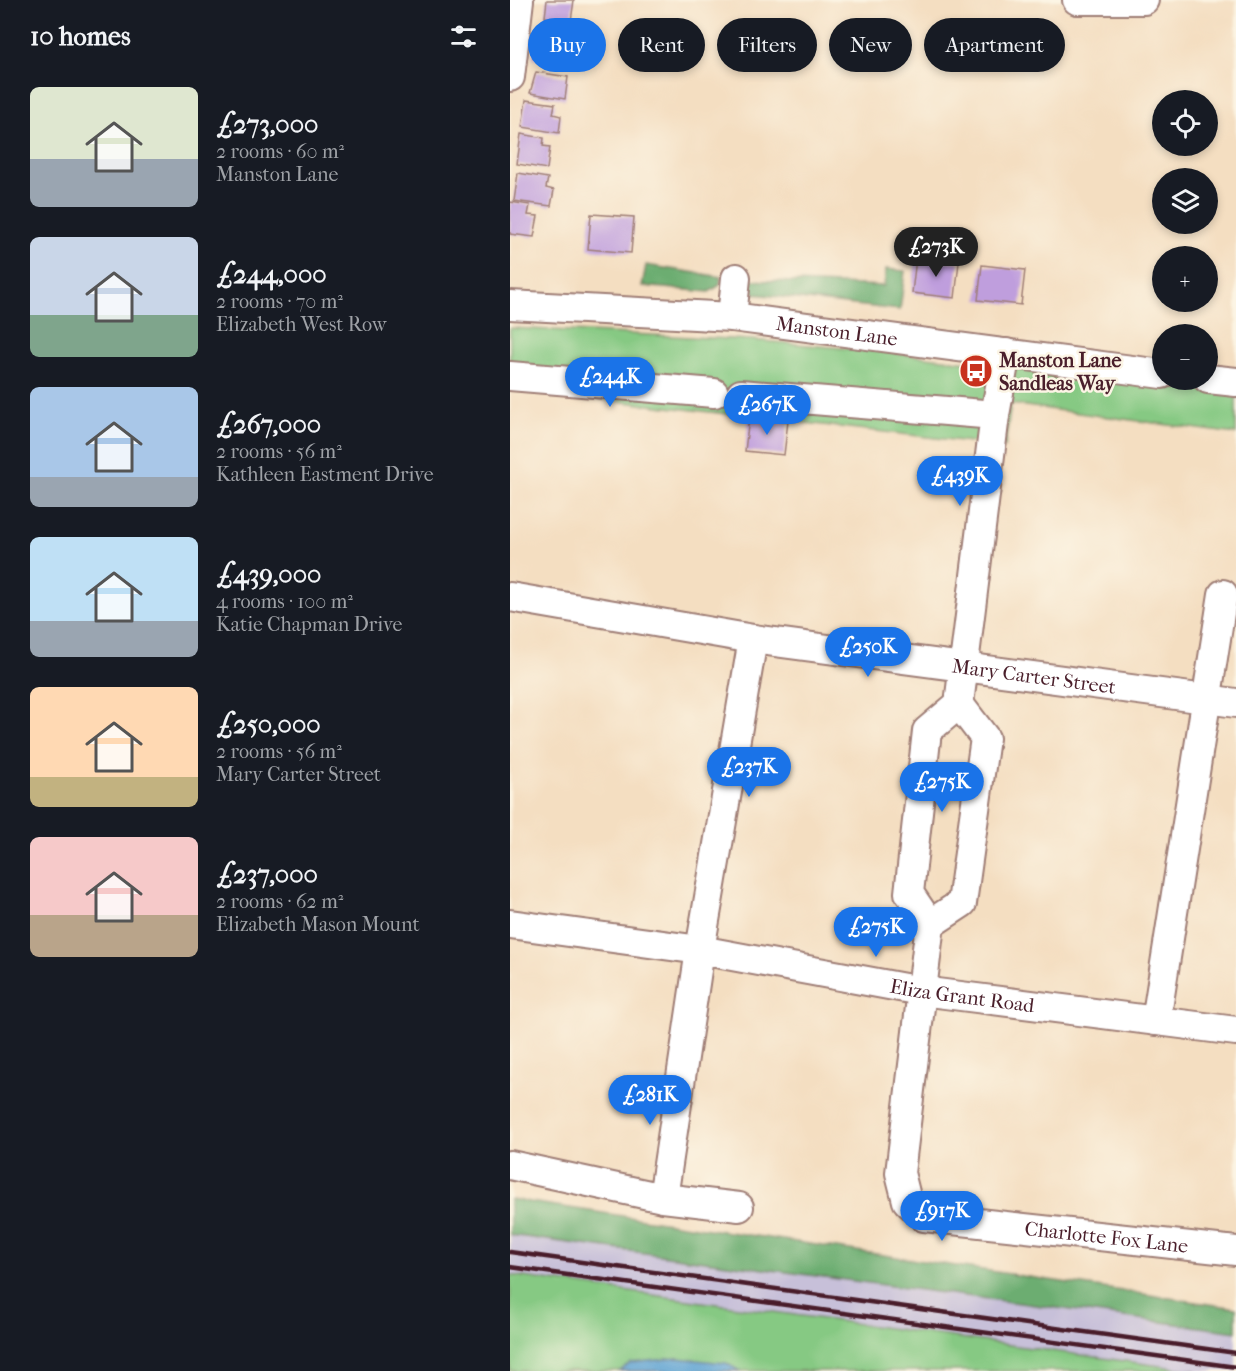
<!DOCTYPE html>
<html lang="en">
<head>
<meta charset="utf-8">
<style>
	body { margin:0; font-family:"IM FELL French Canon",serif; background:#242831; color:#f1f3f6; height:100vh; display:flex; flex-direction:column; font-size:22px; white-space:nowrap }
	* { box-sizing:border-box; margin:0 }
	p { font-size:20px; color:#9ea1a6 }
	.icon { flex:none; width:33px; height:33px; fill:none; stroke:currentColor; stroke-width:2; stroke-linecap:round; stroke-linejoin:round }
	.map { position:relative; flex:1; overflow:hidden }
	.side { display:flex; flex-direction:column; background:#171b24; width:510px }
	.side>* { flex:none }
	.top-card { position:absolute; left:18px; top:18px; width:570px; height:54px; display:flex; gap:12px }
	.buttons { position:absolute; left:642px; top:90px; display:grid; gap:12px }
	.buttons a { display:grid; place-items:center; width:66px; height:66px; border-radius:50%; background:#171b24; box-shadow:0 3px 9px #0003; font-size:30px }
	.price { position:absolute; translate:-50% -51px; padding:0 14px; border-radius:21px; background:#1a73e8; color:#fff; font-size:20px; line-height:39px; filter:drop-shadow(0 2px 3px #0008) }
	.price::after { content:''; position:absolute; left:50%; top:36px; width:18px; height:14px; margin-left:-9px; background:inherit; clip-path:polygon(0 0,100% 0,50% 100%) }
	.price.active { background:#222; color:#fff }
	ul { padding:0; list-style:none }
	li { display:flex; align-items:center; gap:18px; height:150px; padding:0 30px }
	li span { display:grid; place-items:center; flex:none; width:168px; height:120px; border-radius:9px; color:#555 }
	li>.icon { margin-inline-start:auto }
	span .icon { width:72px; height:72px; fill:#fffc; stroke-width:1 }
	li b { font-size:26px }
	h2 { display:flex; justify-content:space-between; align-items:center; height:72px; padding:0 30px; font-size:26px }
	.pill { padding:0 21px; border-radius:27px; background:#171b24; box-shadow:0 3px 9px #0003; font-size:21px; line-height:54px }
	.pill.active { background:#1a73e8; color:#fff }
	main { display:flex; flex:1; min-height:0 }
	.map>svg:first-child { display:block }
	.industrial { fill:#c7c0d9 }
	.green { fill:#86c983; stroke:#687457; stroke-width:1.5 }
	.forest { fill:#6cad71; stroke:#5b664e; stroke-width:1.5 }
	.water { fill:#5da3d3; stroke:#54617f; stroke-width:1.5 }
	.building { fill:#bf9edd }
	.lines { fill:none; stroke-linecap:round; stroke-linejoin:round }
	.minor-casing { stroke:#9f7e76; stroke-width:32 }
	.minor { stroke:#fff; stroke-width:28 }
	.rail { stroke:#4a1f2b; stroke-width:4.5 }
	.labels { text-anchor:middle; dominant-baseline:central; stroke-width:5; stroke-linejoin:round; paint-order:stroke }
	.street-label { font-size:20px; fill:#4a1f2b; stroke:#fcf5e5 }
	.poi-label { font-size:20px; font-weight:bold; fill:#4a1f2b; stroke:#fcf5e5; text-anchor:start }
</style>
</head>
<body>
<main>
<section class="side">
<h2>10 homes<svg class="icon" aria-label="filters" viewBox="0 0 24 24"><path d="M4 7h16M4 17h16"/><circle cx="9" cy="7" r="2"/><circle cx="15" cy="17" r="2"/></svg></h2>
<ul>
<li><span style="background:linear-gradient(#dfe7d0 60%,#9aa5b1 0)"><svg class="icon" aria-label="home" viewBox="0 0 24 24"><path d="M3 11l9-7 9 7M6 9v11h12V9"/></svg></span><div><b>£273,000</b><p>2 rooms · 60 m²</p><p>Manston Lane</p></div></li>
<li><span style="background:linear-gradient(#c9d6e8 65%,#7fa58c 0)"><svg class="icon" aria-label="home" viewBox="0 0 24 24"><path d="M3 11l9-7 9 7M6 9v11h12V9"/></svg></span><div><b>£244,000</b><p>2 rooms · 70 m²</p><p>Elizabeth West Row</p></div></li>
<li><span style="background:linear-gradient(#a9c7e8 75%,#9aa5b1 0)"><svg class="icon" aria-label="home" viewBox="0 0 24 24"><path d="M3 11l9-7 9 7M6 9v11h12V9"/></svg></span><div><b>£267,000</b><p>2 rooms · 56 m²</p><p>Kathleen Eastment Drive</p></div></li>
<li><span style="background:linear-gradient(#bfe0f5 70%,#9aa5b1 0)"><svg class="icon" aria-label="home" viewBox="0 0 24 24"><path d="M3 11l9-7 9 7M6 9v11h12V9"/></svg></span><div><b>£439,000</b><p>4 rooms · 100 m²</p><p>Katie Chapman Drive</p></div></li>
<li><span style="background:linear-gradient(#ffd9b3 75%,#c2b280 0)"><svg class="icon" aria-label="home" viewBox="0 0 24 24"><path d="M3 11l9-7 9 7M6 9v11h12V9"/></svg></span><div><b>£250,000</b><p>2 rooms · 56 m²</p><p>Mary Carter Street</p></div></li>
<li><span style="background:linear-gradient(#f6c9c9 65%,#b9a48a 0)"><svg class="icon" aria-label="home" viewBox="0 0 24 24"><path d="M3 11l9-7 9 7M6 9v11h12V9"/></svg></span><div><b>£237,000</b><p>2 rooms · 62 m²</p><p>Elizabeth Mason Mount</p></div></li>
</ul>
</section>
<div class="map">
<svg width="726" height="1371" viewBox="0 0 726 1371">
	<rect width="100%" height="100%" fill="#fcf5e5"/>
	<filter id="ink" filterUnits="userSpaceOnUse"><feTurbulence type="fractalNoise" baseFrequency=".0167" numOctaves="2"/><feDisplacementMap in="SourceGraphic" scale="12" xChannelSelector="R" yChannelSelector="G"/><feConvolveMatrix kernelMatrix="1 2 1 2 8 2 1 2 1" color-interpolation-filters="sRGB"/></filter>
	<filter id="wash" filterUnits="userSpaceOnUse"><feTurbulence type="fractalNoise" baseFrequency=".008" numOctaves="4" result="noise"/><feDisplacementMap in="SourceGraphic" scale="24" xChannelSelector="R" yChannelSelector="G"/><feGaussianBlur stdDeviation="1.35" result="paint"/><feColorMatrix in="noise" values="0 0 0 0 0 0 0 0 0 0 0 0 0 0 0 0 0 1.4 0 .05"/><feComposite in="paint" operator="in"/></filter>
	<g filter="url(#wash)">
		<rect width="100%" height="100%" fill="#f4dec1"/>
		<polygon class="industrial" points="0,1235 726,1332 726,1371 684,1371 0,1275"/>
		<g class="green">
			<polygon points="0,328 241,340 367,351 726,394 726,434 501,404 495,446 10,390 0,381"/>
			<polygon points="0,1275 686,1371 0,1371"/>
		</g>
		<g class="forest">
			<polygon points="136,265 211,277 210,285 199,292 132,286"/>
			<polygon points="376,269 395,271 390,310 244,294 240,280 374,286"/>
			<polygon points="0,1199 726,1308 726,1332 0,1235"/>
		</g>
		<polygon class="water" points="167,1358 216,1363 230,1371 110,1371 121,1363"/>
		<g id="blocks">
			<g class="building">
				<polygon points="37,0 64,0 61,21 35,17"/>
				<polygon points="34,27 59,31 55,63 23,58 26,40 32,41"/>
				<polygon points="26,72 58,77 55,99 20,93"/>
				<polygon points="16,100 45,104 43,114 51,116 49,133 12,127"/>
				<polygon points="11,134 34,138 33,146 40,147 37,169 7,164"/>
				<polygon points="8,173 38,178 36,188 44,190 41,206 4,201"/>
				<polygon points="0,202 20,205 18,215 28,216 24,237 0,234"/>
				<polygon points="81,214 124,217 121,253 78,249"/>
				<polygon points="406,258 449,262 445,298 402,293"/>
				<polygon points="472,265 515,270 511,305 468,300"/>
				<polygon points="239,418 278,421 274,455 235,451"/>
			</g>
		</g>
	</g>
	<g filter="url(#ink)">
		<use href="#blocks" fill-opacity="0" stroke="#9f7e76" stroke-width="1.5"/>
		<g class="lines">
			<defs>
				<g id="minor">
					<polyline points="567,0 634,0"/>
					<polyline points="0,77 9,0"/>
					<path id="s1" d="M0,305L222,317L652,374"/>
					<polyline points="222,317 226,278"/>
					<path id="s2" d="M496,353L485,415L449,704L417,731L399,893L420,924L390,1173L397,1201L414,1217L726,1251"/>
					<polyline points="0,376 204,393"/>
					<polyline points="698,379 726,382"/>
					<polyline points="231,394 485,415"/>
					<path id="s3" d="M0,597L243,639L726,703"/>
					<path id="s4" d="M0,924L190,950L411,991L726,1031"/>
					<polyline points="420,924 452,903 475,738 449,704"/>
					<polyline points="646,1021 713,594"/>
					<polyline points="0,1165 153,1198"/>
					<polyline points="229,1207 153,1198 190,950 243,639"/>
				</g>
			</defs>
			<use href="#minor" class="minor-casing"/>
			<use href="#minor" class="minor"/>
			<g class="rail">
				<polyline points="0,1252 726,1353"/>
				<polyline points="0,1267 726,1367"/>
			</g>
		</g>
	</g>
	<defs>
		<symbol id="bus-disc" viewBox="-11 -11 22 22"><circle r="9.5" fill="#c8321e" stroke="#fcf5e5"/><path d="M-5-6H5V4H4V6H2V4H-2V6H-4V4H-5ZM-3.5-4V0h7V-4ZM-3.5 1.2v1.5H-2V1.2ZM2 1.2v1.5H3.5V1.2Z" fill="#fff"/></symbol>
	</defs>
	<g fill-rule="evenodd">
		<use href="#bus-disc" x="447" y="352" width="38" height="38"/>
	</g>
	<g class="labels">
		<g class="street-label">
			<text stroke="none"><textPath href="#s1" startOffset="328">Manston Lane</textPath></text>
			<text stroke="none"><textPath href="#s3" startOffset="530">Mary Carter Street</textPath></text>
			<text stroke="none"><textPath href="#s4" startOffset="458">Eliza Grant Road</textPath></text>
			<text stroke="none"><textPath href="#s2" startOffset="1083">Charlotte Fox Lane</textPath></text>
		</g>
		<g class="poi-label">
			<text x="489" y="360">Manston Lane<tspan x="489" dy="23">Sandleas Way</tspan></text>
		</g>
	</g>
</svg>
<div class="buttons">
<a><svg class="icon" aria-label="locate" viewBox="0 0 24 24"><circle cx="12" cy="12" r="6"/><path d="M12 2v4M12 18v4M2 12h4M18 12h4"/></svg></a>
<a><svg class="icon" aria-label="layers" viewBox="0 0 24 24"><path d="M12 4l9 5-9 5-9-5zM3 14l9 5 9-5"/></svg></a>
<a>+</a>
<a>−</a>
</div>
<b class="price active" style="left:426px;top:278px">£273K</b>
<b class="price" style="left:100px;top:408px">£244K</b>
<b class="price" style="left:257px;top:436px">£267K</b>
<b class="price" style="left:450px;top:507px">£439K</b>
<b class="price" style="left:358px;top:678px">£250K</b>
<b class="price" style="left:239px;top:798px">£237K</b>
<b class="price" style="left:432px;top:813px">£275K</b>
<b class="price" style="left:366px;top:958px">£275K</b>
<b class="price" style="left:140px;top:1126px">£281K</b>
<b class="price" style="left:432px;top:1242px">£917K</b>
<div class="top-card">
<a class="pill active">Buy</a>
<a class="pill">Rent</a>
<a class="pill">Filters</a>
<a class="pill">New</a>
<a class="pill">Apartment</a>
</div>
</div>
</main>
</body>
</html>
